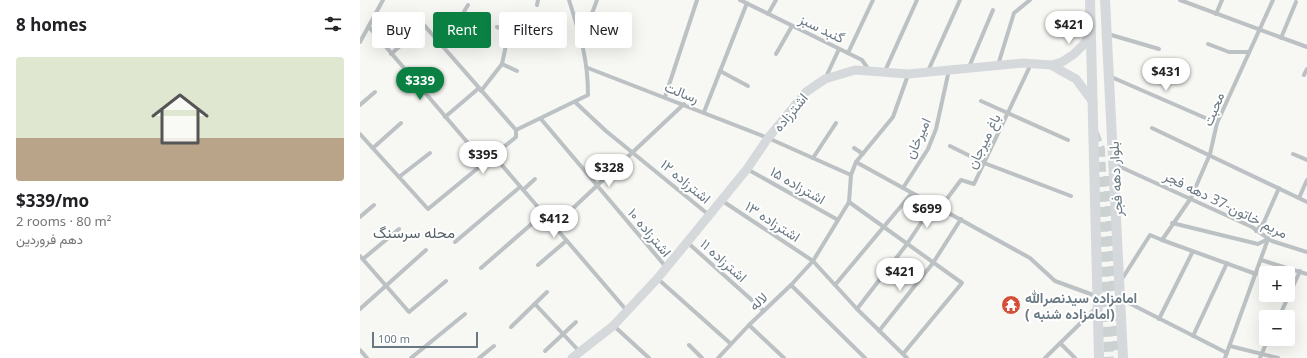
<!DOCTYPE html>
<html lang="en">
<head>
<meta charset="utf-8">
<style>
	body { margin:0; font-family:"Noto Sans",Vazirmatn,sans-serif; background:#f2f2f2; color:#202124; height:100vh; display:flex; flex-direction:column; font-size:15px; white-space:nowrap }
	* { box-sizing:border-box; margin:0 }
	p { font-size:13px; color:#757577 }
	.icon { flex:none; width:22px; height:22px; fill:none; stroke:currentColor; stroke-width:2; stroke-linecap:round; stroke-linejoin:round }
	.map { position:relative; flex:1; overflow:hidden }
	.details { display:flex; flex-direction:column; background:#fff; width:360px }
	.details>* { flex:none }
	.banner { position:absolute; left:12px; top:12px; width:380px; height:36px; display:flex; gap:8px }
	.controls { position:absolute; left:899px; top:266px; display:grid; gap:8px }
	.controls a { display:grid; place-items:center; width:36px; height:36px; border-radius:4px; background:#fff; box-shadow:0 4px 16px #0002; font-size:20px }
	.scale { position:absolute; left:12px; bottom:10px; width:106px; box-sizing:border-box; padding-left:4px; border:2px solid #697983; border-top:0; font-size:11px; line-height:14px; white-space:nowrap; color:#697983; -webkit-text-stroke:3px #fff; paint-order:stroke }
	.price { position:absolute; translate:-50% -34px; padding:0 9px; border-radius:14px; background:#fff; color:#222; font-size:13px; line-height:26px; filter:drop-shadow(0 1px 2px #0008) }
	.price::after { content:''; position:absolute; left:50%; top:24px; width:12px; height:9px; margin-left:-6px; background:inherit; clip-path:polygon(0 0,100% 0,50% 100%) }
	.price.active { background:#0b8043; color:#fff }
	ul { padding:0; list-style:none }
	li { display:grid; align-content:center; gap:8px; height:212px; padding:0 16px }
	li span { display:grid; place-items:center; height:124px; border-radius:4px; color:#555 }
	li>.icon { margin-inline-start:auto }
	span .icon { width:72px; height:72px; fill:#fffc; stroke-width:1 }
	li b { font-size:17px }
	h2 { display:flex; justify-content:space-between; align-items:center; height:48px; padding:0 16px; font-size:17px }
	.pill { padding:0 14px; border-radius:4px; background:#fff; box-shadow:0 4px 16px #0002; font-size:14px; line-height:36px }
	.pill.active { background:#0b8043; color:#fff }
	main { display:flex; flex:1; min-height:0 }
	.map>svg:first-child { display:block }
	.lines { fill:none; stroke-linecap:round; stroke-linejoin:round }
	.primary-tunnel { stroke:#ccd1d2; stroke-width:10; stroke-dasharray:10 5; stroke-linecap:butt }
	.street { stroke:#bcc1c4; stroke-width:4 }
	.secondary { stroke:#d5d9dc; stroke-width:9 }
	.primary { stroke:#d5d9dc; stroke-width:10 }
	.labels { text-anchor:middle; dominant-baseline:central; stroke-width:4; stroke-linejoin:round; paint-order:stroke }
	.street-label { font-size:14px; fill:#697983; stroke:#fff }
	.poi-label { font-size:14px; font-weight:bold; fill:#697983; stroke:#fff; text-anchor:start }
	.neighbourhood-label { font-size:15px; fill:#566268; stroke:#fff }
</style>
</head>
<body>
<main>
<section class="details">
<h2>8 homes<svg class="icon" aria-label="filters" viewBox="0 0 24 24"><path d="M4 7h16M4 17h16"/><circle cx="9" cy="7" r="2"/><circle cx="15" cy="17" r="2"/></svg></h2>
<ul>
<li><span style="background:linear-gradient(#dfe7d0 65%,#b9a48a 0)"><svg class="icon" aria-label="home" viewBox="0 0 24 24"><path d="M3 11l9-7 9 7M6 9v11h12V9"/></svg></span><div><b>$339/mo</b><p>2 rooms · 80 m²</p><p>دهم فروردین</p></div></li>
</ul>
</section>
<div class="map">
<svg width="947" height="358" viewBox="0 0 947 358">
	<rect width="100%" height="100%" fill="#f7f7f4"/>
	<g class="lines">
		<g class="primary-tunnel">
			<polyline points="734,133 740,149 749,358"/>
			<polyline points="748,176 758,350"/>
		</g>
		<g class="street">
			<polyline points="380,0 502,60 509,70"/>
			<polyline points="820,0 947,47"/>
			<polyline points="177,5 178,0"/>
			<polyline points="408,14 416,0"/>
			<polyline points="856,14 862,0"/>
			<polyline points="228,24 247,29"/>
			<polyline points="9,27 125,163"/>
			<polyline points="748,34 799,49"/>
			<polyline points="921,38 936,2"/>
			<polyline points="222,40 237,0"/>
			<polyline points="0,42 23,0"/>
			<polyline points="848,44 869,52 889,52"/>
			<polyline points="83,47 108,5"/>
			<polyline points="488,53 513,0"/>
			<polyline points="31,54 64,25 156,130"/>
			<polyline points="416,54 432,26"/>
			<polyline points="142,64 157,71"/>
			<polyline points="638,65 654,13 670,0"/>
			<polyline points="609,67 633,10"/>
			<polyline points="228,68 408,138 491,175"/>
			<polyline points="360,71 388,86"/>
			<polyline points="525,71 557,0"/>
			<polyline points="568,71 600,0"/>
			<polyline points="944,75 947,69"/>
			<polyline points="749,76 857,123"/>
			<polyline points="466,77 479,49"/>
			<polyline points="121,91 142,64 149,31 137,27"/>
			<polyline points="305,97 337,0"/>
			<polyline points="621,101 708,140"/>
			<polyline points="215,102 246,131 349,215"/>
			<polyline points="0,105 15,92"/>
			<polyline points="344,112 387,3"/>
			<polyline points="85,117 119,88"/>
			<polyline points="181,119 306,267"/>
			<polyline points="792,128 947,202"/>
			<path d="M156,130L228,95C228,58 220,35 209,0"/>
			<polyline points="0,134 68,209 156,137 156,130"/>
			<polyline points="590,146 624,163 711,196"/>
			<polyline points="13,148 41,123"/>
			<polyline points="494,148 503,154"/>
			<polyline points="933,154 947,160"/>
			<polyline points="134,156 268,312"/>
			<polyline points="453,158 476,123"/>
			<polyline points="496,162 670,258 695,281 736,296"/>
			<polyline points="754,164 892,227 912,241 947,252"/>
			<polyline points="387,169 478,220"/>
			<polyline points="39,177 70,153"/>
			<polyline points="543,188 568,149 576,129 589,70"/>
			<polyline points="163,190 175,179"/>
			<polyline points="939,198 947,180"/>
			<polyline points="361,200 453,261 497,309 547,358"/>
			<polyline points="489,202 602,283 543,354"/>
			<polyline points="580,208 601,180 614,184 671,64"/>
			<polyline points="0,217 14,205"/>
			<polyline points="812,223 898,244 908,239"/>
			<polyline points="194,226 324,104"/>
			<polyline points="896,231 904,222 919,188"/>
			<polyline points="802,240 896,274"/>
			<polyline points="95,242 160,187"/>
			<polyline points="327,242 404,311"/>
			<polyline points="0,256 49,312 86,281"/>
			<polyline points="3,259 39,229"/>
			<polyline points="901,260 947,274"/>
			<polyline points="178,265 206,241"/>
			<polyline points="121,268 183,214"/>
			<polyline points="298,279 371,344"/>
			<polyline points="762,279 790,235 802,240 831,198 850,154 857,123 913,0"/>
			<polyline points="431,285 505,358"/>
			<polyline points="475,285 552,193"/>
			<polyline points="761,299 867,353"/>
			<polyline points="175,304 219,351"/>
			<polyline points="0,309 66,250"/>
			<polyline points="497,309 547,244 573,205"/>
			<polyline points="919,317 940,271"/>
			<polyline points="799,319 833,251"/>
			<polyline points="389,325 424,358"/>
			<polyline points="254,326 289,358"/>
			<polyline points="151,327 187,292"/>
			<polyline points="519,331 573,263 601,219"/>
			<polyline points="833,336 867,263"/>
			<polyline points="700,343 715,358"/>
			<polyline points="329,345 342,358"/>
			<polyline points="870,346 918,358"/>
			<polyline points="0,350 7,358"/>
			<polyline points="185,351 216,322"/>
			<polyline points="51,358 105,314"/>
			<polyline points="119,358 134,346"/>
			<polyline points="358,358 389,325 431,285 453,261 489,202 491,175 496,162 533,117 548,75"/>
			<polyline points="685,358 736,308"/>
			<polyline points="865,358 908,239"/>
			<polyline points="900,358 908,339"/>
		</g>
		<g class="secondary">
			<polyline points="691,65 716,79 733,102"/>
			<polyline points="212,358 253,326 297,279 387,169 408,138 446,92 465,79 495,70 548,74 663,63 691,65 702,62 714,54 724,44 731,33"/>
		</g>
		<g class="primary">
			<polyline points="730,0 739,358"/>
			<polyline points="745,0 763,358"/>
		</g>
	</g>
	<defs>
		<symbol id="temple-disc" viewBox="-11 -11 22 22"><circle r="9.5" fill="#d44f37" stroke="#fff"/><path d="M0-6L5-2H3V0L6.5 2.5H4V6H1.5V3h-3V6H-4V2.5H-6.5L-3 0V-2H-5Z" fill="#fff"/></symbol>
	</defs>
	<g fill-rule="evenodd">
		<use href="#temple-disc" x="640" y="294" width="22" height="22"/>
	</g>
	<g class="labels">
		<g class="street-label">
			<text transform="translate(462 28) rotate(26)">گنبد سبز</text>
			<text transform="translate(322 92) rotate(21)">رسالت</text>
			<text transform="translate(853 109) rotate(-68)">محبت</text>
			<text transform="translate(430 112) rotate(-50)">اشترزاده</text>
			<text transform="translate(557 138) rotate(-65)">امیرخان</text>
			<text transform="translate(623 141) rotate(-64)">باغ میرجان</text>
			<text transform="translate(755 179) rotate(-93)">بلوار دهه فجر</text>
			<text transform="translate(326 181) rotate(40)">اشترزاده ۱۲</text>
			<text transform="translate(438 185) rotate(30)">اشترزاده ۱۵</text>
			<text transform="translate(866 204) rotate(26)">مریم خاتون-37 دهه فجر</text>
			<text transform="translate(413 221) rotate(33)">اشترزاده ۱۳</text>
			<text transform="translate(290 232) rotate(50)">اشترزاده ۱۰</text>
			<text transform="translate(364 260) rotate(42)">اشترزاده ۱۱</text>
			<text transform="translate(398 301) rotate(-43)">لاله</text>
		</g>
		<g class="poi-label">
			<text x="665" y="297">امامزاده سیدنصرالله<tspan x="665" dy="16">( امامزاده شنبه)</tspan></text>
		</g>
		<g class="neighbourhood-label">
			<text x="54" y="232">محله سرسنگ</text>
		</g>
	</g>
</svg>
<div class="controls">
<a>+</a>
<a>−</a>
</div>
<div class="scale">100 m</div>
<b class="price" style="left:709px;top:45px">$421</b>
<b class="price" style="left:806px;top:92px">$431</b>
<b class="price active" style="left:60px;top:101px">$339</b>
<b class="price" style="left:123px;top:175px">$395</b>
<b class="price" style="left:249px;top:188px">$328</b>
<b class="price" style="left:567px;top:229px">$699</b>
<b class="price" style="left:194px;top:239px">$412</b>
<b class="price" style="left:540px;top:292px">$421</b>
<div class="banner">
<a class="pill">Buy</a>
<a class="pill active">Rent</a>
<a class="pill">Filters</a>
<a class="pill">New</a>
</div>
</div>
</main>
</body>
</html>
